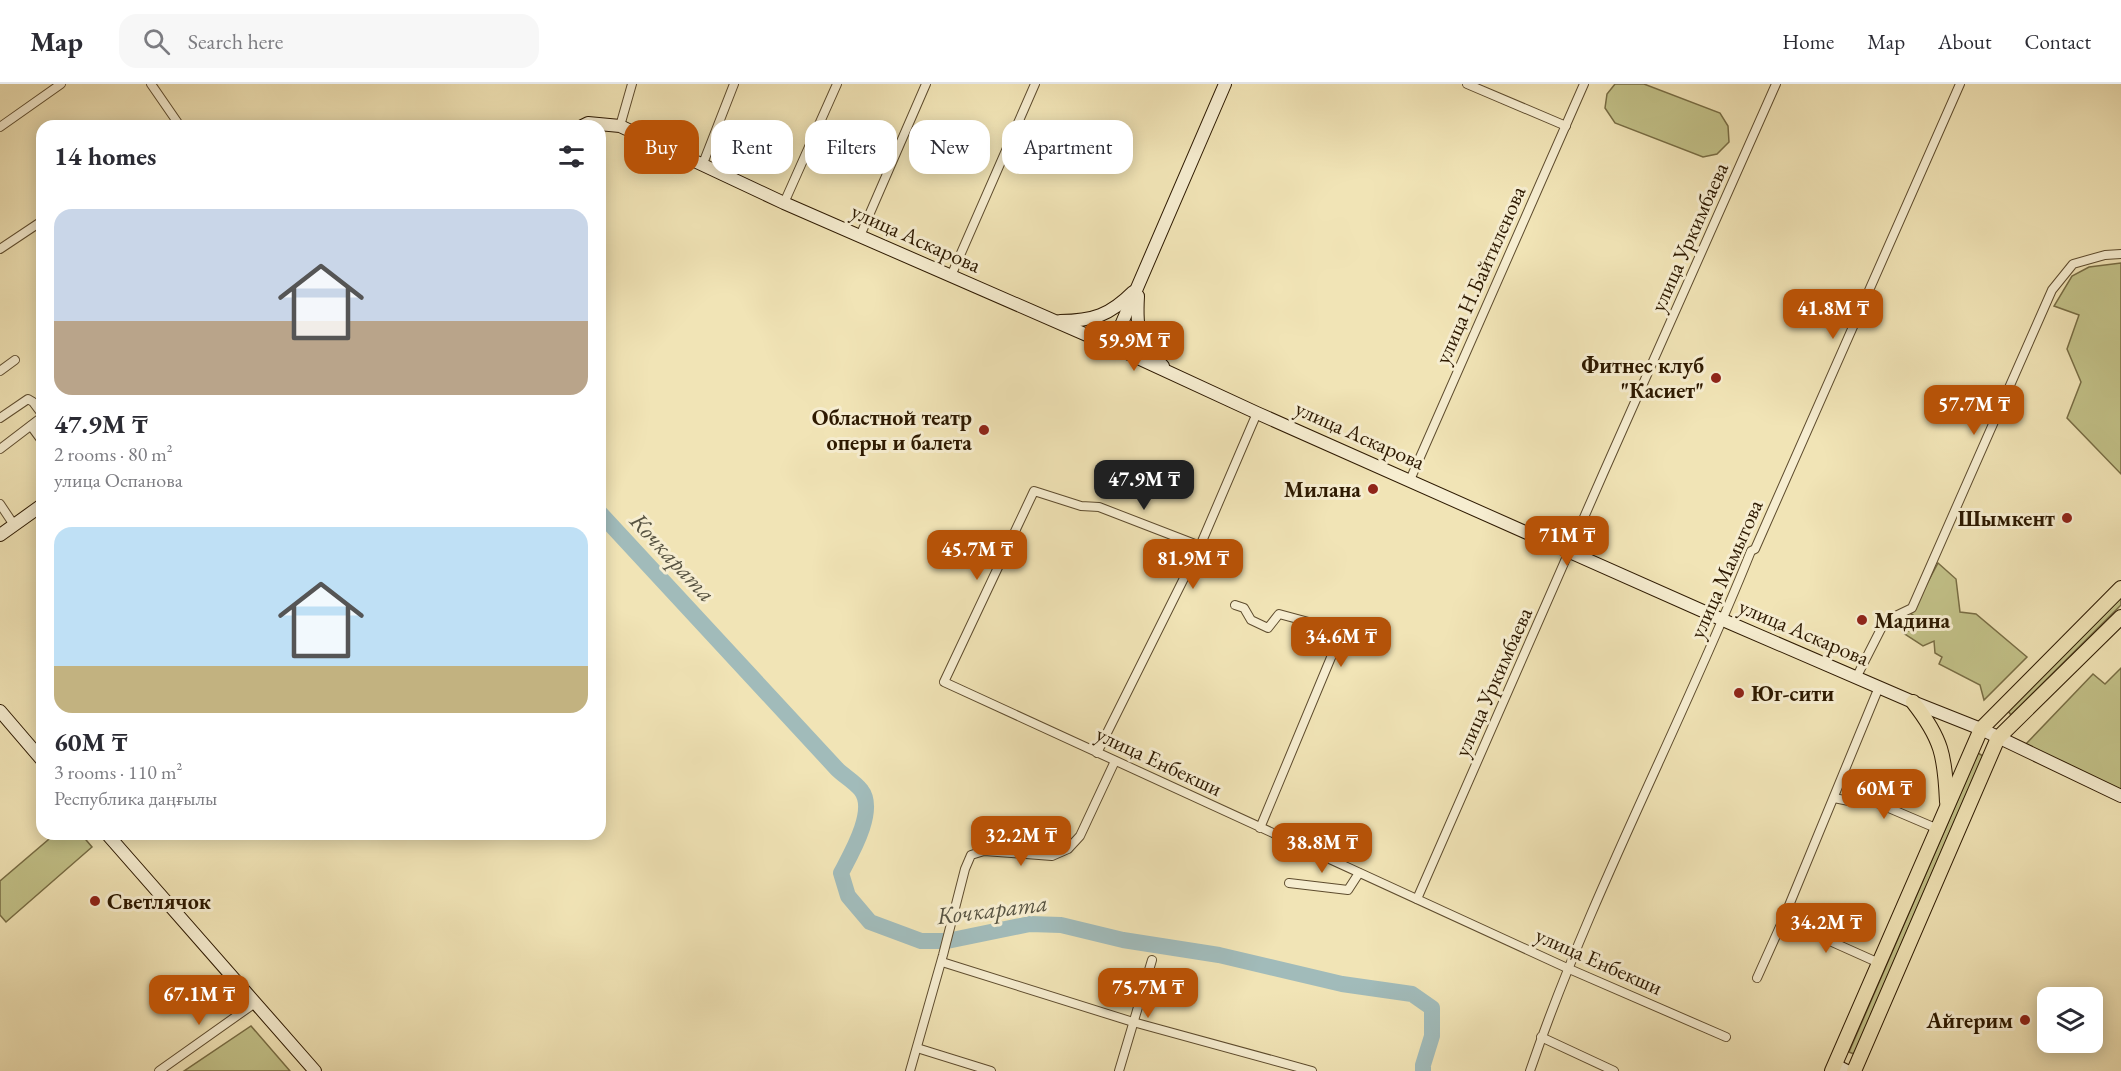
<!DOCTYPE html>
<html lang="en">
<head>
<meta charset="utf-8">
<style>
	body { margin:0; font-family:"EB Garamond",serif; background:#f7f7f7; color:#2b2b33; height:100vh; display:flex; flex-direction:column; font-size:22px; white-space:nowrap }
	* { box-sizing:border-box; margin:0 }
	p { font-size:20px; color:#7c7c81 }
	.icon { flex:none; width:33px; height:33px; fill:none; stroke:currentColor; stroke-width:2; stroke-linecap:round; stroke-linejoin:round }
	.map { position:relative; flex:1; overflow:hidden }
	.drawer { position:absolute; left:36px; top:36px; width:570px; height:720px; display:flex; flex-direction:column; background:#fff; border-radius:18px; box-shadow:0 3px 15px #0003 }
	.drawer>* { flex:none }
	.banner { position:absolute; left:624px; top:36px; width:570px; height:54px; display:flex; gap:12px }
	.controls { position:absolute; left:2037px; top:903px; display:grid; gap:12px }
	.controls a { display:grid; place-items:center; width:66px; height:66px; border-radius:12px; background:#fff; box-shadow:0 3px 15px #0003; font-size:30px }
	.price { position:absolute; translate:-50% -51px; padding:0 14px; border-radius:12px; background:#b45309; color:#fff; font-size:20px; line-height:39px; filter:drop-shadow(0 2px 3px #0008) }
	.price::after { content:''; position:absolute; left:50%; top:36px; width:18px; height:14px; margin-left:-9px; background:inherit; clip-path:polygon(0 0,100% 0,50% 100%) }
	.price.selected { background:#222; color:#fff }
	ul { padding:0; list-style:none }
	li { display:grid; align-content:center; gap:12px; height:318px; padding:0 18px }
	li span { display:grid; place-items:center; height:186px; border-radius:18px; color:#555 }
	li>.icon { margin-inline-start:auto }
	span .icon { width:108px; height:108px; fill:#fffc; stroke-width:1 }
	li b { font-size:26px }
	h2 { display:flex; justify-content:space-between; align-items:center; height:72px; padding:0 18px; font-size:26px }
	.tag { padding:0 21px; border-radius:18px; background:#fff; box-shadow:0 3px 15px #0003; font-size:21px; line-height:54px }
	.tag.selected { background:#b45309; color:#fff }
	header { display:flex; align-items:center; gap:36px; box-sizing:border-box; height:84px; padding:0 30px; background:#fff; border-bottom:2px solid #e1e1e2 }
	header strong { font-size:28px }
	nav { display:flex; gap:33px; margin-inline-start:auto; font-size:21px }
	.search { width:420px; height:54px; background:#f7f7f7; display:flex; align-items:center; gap:15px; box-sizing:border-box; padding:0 21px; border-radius:18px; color:#7c7c81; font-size:22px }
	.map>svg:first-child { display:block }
	.green { fill:#c2c188; stroke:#786d44; stroke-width:1.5 }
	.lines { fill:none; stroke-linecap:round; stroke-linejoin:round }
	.river { stroke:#a1bbba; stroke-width:16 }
	.street-casing { stroke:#5e4c2e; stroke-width:10 }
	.secondary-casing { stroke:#2d1900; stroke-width:14 }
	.primary-casing { stroke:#2d1900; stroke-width:16 }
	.street { stroke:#f6edd0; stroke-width:8 }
	.secondary { stroke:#f6edd0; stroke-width:12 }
	.primary { stroke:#f1e4b6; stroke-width:14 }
	.poi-dot { fill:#8f2418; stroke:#f6edd0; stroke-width:2 }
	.labels { text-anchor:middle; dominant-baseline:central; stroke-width:6; stroke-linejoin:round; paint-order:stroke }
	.street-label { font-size:22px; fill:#2d1900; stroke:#f6edd0 }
	.poi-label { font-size:22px; font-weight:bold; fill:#2d1900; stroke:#f6edd0; text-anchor:end }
	.water-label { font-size:24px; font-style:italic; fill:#565241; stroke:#f6edd0 }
</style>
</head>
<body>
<header>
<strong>Map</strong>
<div class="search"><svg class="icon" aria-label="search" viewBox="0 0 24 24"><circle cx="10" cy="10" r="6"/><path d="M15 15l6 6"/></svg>Search here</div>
<nav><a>Home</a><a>Map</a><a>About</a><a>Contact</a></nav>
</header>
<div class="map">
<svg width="2121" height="987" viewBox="0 0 2121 987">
	<rect width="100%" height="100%" fill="#f1e4b6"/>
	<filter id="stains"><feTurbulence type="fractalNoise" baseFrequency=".00333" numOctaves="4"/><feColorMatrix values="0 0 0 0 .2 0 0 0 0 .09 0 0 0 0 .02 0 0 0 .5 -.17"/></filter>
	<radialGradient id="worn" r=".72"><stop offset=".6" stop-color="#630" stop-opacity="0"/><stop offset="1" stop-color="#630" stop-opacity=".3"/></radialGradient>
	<g class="green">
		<polygon points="1615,0 1644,0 1720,29 1728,42 1729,58 1717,70 1703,73 1615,39 1605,24 1607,10"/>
		<polygon points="2121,179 2121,390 2067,334 2081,298 2067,265 2079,231 2054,222 2072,192 2089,183"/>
		<polygon points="1938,479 1956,495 1960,528 1976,530 2027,573 1984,616 1980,601 1939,580 1942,573 1935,569 1934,557 1923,562 1903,549 1926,539 1911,530"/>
		<polygon points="2121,514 2121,521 2011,631 2008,627"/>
		<polygon points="2121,584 2121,706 2024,662 2093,590 2105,600"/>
		<polygon points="1978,669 1983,672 1854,970 1849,968"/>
		<polygon points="55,750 81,750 92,763 6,838 0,831 0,797"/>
		<polygon points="251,942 290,987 184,987"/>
	</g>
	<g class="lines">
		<path class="river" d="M600,429L837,685C844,692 855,698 861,706C877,726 851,770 841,789L848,812L870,838L921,857H947L1030,840L1061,841L1123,856L1219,871L1342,900L1412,910L1432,924V952L1423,981V987"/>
		<defs>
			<g id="street">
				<polyline points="151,0 180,42"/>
				<polyline points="1467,0 1566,42"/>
				<polyline points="620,42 632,0"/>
				<polyline points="0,43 61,0"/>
				<polyline points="702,82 734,0"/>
				<polyline points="784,119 837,0"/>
				<polyline points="860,152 926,0"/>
				<polyline points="0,165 42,137"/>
				<polyline points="951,192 1035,0"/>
				<polyline points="0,287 15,276"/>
				<polyline points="0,334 28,315 33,318 42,330"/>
				<polyline points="31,342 42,357"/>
				<polyline points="0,365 42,333"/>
				<polyline points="1410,396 1584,0"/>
				<polyline points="0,420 14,441"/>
				<polyline points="1200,462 1099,423 1081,422 1034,407 944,598 1567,884 1726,953"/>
				<polyline points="1235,521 1244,524 1251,536 1268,544 1279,530 1342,547 1260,744"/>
				<polyline points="1856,594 1885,537 1912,524 2052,206 2073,180 2105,171 2121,170"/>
				<polyline points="1097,669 1200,462 1257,329"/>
				<polyline points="1834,714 1854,718 1877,719 1938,745"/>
				<polyline points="1289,799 1348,806 1359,789"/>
				<polyline points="1417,815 1603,390 1776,0"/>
				<polyline points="1783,836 1879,879"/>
				<polyline points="942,878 1133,938 1312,987"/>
				<polyline points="1757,894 1783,836 1879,603"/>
				<polyline points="1541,953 1614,987"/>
				<polyline points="917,964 991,987"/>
				<polyline points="159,987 255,919"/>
				<polyline points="910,987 943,871 965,785 971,771 984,767 1052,772 1068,765 1080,752 1115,677"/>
				<polyline points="1119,987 1152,876"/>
				<path d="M1530,987C1591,809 1681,642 1751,467L1755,465L1960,0"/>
			</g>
			<g id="secondary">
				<polyline points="582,42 588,39 620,42 784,119 1112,262 1257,329 1723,536 1913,618 1981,645 2121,712"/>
				<path d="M1138,212C1136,247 1138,258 1163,282"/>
				<path d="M1060,237C1093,237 1110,231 1133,208"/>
				<polyline points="1112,262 1225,0"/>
				<polyline points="0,451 42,421"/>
				<polyline points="0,627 42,676"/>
				<polyline points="107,750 315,987"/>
				<polyline points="1835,981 1847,987"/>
			</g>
			<g id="primary">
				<path d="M1913,618C1942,655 1945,672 1947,718"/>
				<polyline points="1832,987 1981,645 2121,504"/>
				<polyline points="1854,987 1998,654 2121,533"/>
			</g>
		</defs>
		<use href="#street" class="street-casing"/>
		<use href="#secondary" class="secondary-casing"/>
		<use href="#primary" class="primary-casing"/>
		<use href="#street" class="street"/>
		<use href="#secondary" class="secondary"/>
		<use href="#primary" class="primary"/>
	</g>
	<g class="poi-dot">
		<circle cx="1716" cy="294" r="6"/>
		<circle cx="984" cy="346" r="6"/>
		<circle cx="1373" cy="405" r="6"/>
		<circle cx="2067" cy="434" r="6"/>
		<circle cx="1862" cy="536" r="6"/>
		<circle cx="1739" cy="609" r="6"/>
		<circle cx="95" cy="817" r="6"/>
		<circle cx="2025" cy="936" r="6"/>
	</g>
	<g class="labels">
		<g class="street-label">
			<text transform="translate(1689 153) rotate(-66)">улица Уркимбаева</text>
			<text transform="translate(916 154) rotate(24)">улица Аскарова</text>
			<text transform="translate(1480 191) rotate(-66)">улица Н.Байтиленова</text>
			<text transform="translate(1360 351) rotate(24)">улица Аскарова</text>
			<text transform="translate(1726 485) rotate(-66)">улица Мамытова</text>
			<text transform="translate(1804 548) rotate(23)">улица Аскарова</text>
			<text transform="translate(1493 598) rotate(-66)">улица Уркимбаева</text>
			<text transform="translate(1159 677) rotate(25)">улица Енбекши</text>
			<text transform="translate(1599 877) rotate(24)">улица Енбекши</text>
		</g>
		<g class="poi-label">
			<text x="1704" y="281">Фитнес клуб<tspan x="1704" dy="25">"Касиет"</tspan></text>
			<text x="972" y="333">Областной театр<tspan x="972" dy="25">оперы и балета</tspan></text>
			<text x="1361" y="405">Милана</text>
			<text x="2055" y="434">Шымкент</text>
			<text x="1874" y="536" text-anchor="start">Мадина</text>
			<text x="1751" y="609" text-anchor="start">Юг-сити</text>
			<text x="107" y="817" text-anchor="start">Светлячок</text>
			<text x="2013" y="936">Айгерим</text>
		</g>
		<g class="water-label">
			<text transform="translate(673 473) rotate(47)">Кочкарата</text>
			<text transform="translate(992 825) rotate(-7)">Кочкарата</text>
		</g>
	</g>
	<rect width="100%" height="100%" filter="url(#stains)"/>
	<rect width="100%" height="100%" fill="url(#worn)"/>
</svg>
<div class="controls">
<a><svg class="icon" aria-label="layers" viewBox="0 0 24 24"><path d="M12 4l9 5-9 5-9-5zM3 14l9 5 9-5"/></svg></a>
</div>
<b class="price" style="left:1833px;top:256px">41.8M ₸</b>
<b class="price" style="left:1134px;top:288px">59.9M ₸</b>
<b class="price" style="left:1974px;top:352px">57.7M ₸</b>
<b class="price selected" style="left:1144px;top:427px">47.9M ₸</b>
<b class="price" style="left:1567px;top:483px">71M ₸</b>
<b class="price" style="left:977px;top:497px">45.7M ₸</b>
<b class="price" style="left:1193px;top:506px">81.9M ₸</b>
<b class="price" style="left:1341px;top:584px">34.6M ₸</b>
<b class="price" style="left:1884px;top:736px">60M ₸</b>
<b class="price" style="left:1021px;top:783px">32.2M ₸</b>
<b class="price" style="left:1322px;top:790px">38.8M ₸</b>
<b class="price" style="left:1826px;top:870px">34.2M ₸</b>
<b class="price" style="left:1148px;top:935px">75.7M ₸</b>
<b class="price" style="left:199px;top:942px">67.1M ₸</b>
<div class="banner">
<a class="tag selected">Buy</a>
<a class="tag">Rent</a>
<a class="tag">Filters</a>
<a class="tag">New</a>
<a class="tag">Apartment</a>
</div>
<section class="drawer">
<h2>14 homes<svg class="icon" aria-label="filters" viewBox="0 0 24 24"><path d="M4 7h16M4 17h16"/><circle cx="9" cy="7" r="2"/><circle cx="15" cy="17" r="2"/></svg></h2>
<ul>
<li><span style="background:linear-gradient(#c9d6e8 60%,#b9a48a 0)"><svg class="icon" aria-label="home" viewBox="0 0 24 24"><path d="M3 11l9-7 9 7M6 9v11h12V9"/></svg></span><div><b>47.9M ₸</b><p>2 rooms · 80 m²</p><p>улица Оспанова</p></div></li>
<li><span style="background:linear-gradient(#bfe0f5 75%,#c2b280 0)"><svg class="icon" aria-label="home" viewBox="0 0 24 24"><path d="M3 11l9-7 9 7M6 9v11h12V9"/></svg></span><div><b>60M ₸</b><p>3 rooms · 110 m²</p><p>Республика даңғылы</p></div></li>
</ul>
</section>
</div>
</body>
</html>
